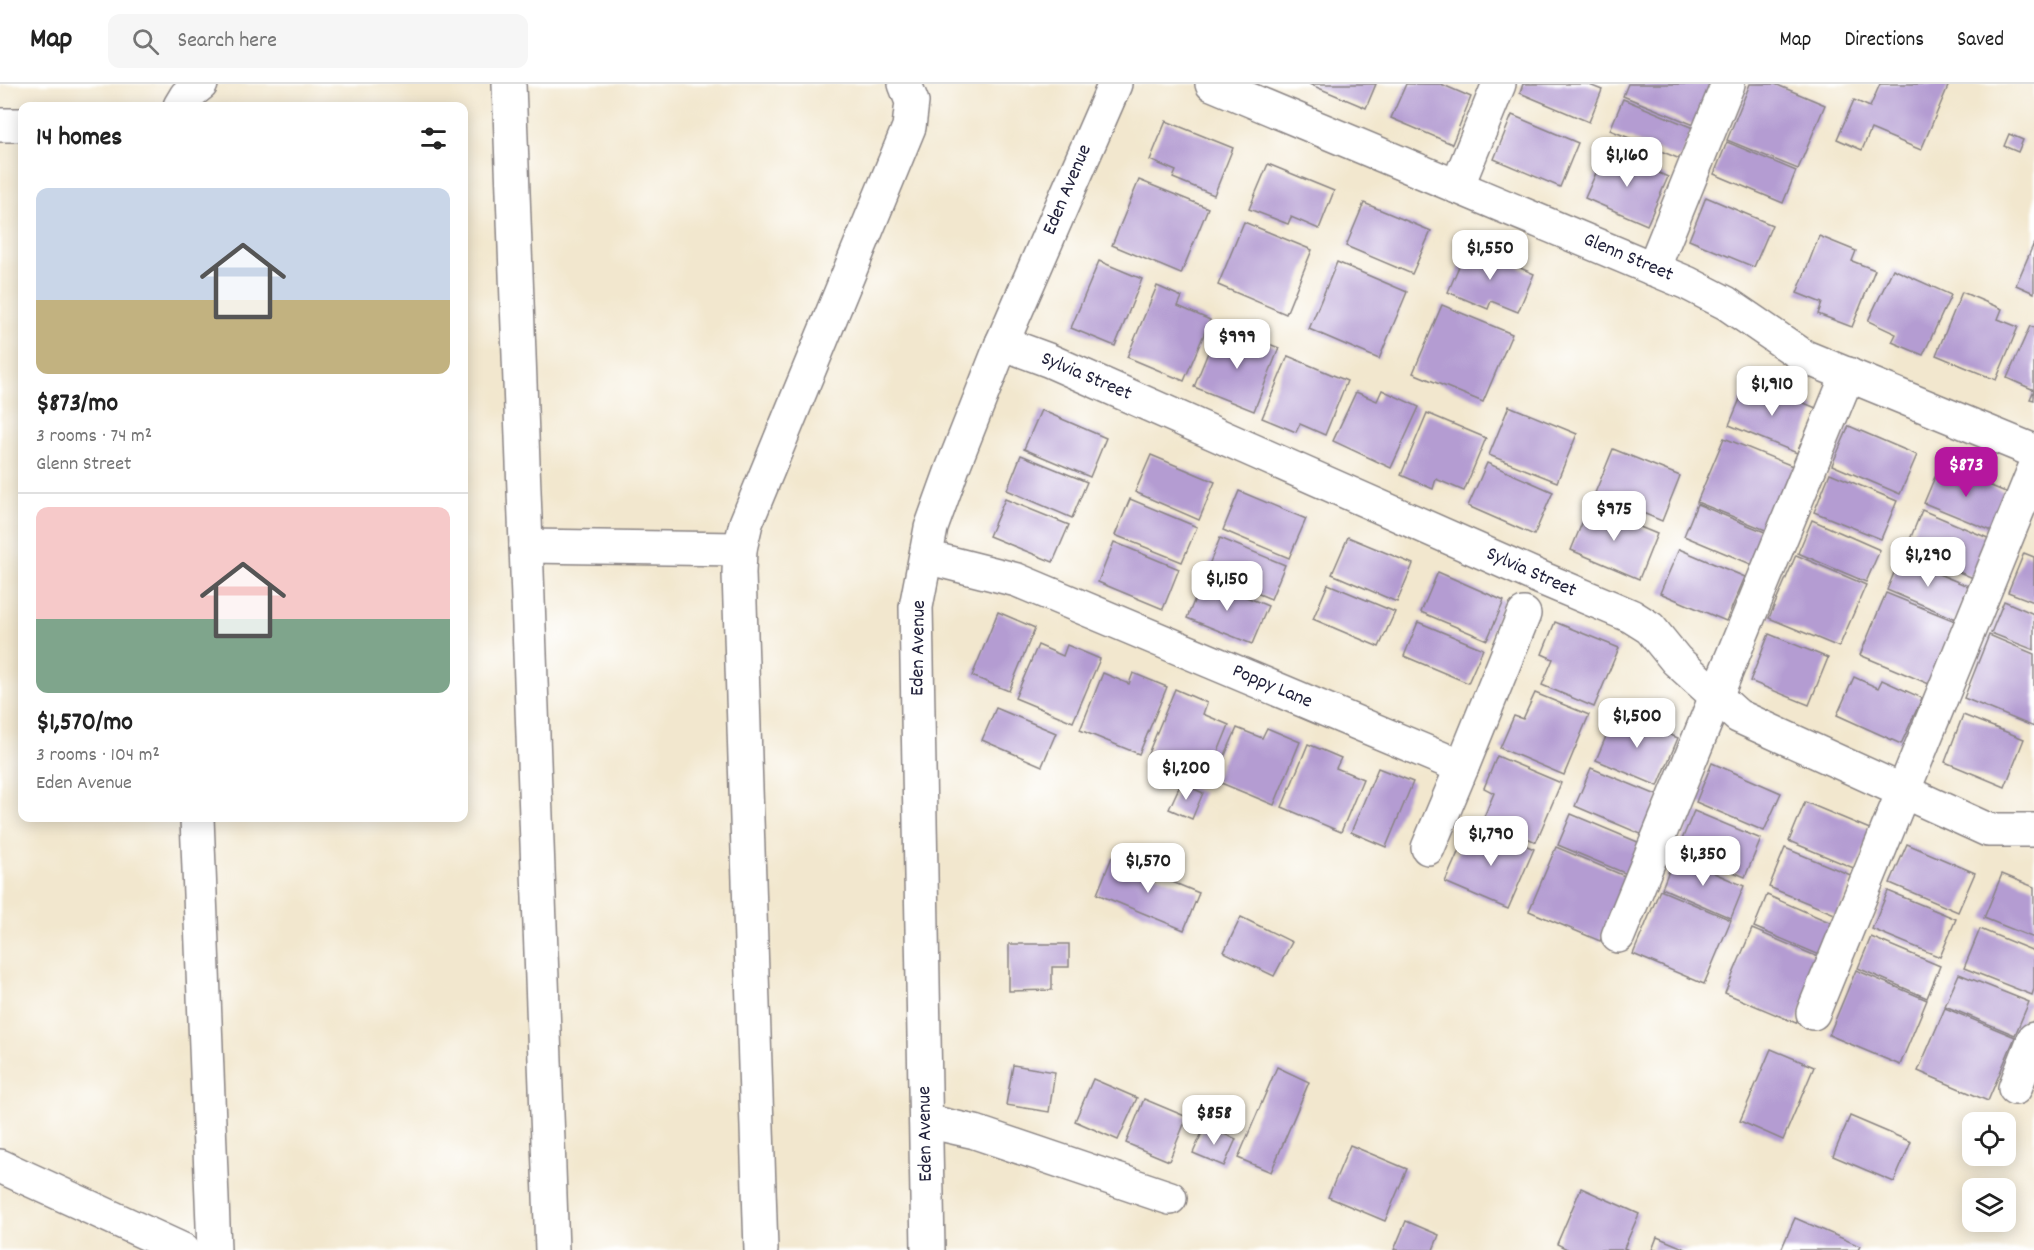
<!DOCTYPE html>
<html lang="en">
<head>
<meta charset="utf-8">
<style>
	body { margin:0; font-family:Dekko,sans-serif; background:#f6f6f6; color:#222; height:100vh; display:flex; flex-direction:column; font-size:22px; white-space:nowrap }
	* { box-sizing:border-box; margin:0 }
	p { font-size:20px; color:#767676 }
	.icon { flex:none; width:33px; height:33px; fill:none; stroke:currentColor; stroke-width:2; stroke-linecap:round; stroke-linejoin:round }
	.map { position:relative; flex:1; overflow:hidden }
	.side { position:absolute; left:18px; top:18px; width:450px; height:720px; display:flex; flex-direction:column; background:#fff; border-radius:12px; box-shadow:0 3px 15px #0003 }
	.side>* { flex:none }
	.controls { position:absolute; left:1962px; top:1028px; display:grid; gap:12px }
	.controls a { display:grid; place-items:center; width:54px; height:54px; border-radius:12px; background:#fff; box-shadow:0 3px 15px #0003; font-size:30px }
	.price { position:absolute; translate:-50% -51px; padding:0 14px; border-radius:12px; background:#fff; color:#222; font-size:20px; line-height:39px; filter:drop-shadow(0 2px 3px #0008) }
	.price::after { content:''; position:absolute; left:50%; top:36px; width:18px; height:14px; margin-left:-9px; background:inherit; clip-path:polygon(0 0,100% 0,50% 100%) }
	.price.on { background:#b5179e; color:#fff }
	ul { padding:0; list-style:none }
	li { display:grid; align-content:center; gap:12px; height:318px; padding:0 18px }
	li+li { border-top:2px solid #e0e0e0 }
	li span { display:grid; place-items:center; height:186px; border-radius:12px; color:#555 }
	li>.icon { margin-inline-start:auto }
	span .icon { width:108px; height:108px; fill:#fffc; stroke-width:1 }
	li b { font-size:26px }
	h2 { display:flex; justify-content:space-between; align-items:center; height:72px; padding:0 18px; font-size:26px }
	header { display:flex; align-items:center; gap:36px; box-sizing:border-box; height:84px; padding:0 30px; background:#fff; border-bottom:2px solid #e0e0e0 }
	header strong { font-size:28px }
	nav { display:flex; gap:33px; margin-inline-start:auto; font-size:21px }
	.search { width:420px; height:54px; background:#f6f6f6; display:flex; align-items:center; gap:15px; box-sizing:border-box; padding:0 21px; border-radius:12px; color:#767676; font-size:22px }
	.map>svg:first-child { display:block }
	.building { fill:#b49cd2 }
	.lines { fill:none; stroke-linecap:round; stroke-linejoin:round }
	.minor-casing { stroke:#8a8484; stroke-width:36 }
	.minor { stroke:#fff; stroke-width:33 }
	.labels { text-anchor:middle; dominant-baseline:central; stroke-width:4.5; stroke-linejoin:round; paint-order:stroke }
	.street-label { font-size:20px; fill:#22223b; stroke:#fff }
</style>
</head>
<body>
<header>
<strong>Map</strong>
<div class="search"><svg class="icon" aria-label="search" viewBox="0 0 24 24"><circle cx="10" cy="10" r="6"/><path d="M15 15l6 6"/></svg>Search here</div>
<nav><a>Map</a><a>Directions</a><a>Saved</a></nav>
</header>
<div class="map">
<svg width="2034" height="1166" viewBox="0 0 2034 1166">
	<rect width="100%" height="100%" fill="#fff"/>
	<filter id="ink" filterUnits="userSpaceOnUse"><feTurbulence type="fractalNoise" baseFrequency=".0167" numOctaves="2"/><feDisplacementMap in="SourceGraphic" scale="12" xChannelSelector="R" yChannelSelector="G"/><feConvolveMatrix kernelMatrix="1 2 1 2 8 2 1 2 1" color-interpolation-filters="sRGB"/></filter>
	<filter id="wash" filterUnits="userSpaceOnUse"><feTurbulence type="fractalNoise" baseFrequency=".008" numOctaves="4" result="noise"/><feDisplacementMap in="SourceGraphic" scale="24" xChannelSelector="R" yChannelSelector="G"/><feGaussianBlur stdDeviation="1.35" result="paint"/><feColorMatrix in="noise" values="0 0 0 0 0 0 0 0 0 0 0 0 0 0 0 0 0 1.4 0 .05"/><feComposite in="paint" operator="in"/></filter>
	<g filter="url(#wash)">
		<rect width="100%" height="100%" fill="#f2e7ce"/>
		<g id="blocks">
			<g class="building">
				<polygon points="1309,0 1376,0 1366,24"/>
				<polygon points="1406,0 1441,0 1471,13 1452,60 1391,34"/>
				<polygon points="1523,0 1587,0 1602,6 1589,38 1520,9"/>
				<polygon points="1628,0 1711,0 1694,41 1623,12"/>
				<polygon points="1750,0 1775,0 1825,21 1798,85 1727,56"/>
				<polygon points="1880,0 1949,0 1921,66 1871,45 1862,66 1837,55 1854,16 1870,23"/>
				<polygon points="1623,15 1693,44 1680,75 1610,46"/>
				<polygon points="1512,31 1578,59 1560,103 1494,75"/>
				<polygon points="1166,37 1233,64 1214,111 1173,94 1176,87 1150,76"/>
				<polygon points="2009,50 2023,56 2018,68 2004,62"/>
				<polygon points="1727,58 1796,87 1783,119 1714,90"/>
				<polygon points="1606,66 1668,93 1647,141 1585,114"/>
				<polygon points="1268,80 1334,107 1319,145 1291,133 1288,140 1249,125"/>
				<polygon points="1139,96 1208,124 1181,190 1112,161"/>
				<polygon points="1706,113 1772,141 1754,183 1689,156"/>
				<polygon points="1364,119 1431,147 1412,190 1346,162"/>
				<polygon points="1244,138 1312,166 1286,230 1218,201"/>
				<polygon points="1819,152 1856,167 1852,177 1875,186 1852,243 1818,230 1822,219 1797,209"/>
				<polygon points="2034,159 2034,209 2016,201"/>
				<polygon points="1468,161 1534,190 1518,228 1491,217 1488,225 1448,208"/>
				<polygon points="1099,177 1142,195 1115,262 1071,244"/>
				<polygon points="1337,178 1407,208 1379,275 1309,245"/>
				<polygon points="1893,185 1951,211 1923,271 1892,258 1896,250 1868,237"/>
				<polygon points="1157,202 1182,213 1178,222 1210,236 1184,297 1127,273"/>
				<polygon points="1962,208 2002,225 1998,235 2018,243 1996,296 1936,271"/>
				<polygon points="1442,221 1512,250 1483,318 1413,289"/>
				<polygon points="2030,242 2034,244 2034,316 2030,315 2034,306 2007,294"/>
				<polygon points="1216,249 1239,259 1242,249 1279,264 1254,327 1194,303"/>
				<polygon points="1288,272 1347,297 1325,351 1300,340 1296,348 1262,334"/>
				<polygon points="1748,296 1816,324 1797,369 1729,341"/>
				<polygon points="1382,306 1419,323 1391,384 1333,357 1356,308 1377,317"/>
				<polygon points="1509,322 1577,350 1557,398 1489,371"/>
				<polygon points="1041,326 1106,354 1090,393 1024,365"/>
				<polygon points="1427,329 1486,354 1464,407 1436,395 1433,405 1401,391"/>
				<polygon points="1849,342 1917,371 1900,410 1832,381"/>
				<polygon points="1724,354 1795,383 1768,447 1697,418"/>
				<polygon points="1613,365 1680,392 1662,437 1595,409"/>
				<polygon points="1021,371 1087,398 1072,434 1007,406"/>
				<polygon points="1151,371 1215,398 1199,436 1135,408"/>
				<polygon points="1487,379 1553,408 1534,451 1468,422"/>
				<polygon points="1940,381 2008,409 1992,447 1924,419"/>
				<polygon points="1830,389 1897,417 1881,455 1814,428"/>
				<polygon points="1239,407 1306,435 1289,474 1223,446"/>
				<polygon points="1005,415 1069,441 1053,478 989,452"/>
				<polygon points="1130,415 1197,443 1182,478 1115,451"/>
				<polygon points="1697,420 1767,449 1753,481 1684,452"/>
				<polygon points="1589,422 1657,450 1639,495 1571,466"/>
				<polygon points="1922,426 1990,455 1973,494 1906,465"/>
				<polygon points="1812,436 1880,466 1866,498 1798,469"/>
				<polygon points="1348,453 1413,480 1397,518 1332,490"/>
				<polygon points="1220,454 1285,481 1271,515 1206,488"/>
				<polygon points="1114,458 1179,485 1163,525 1098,498"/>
				<polygon points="1679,465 1745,493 1726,537 1660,509"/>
				<polygon points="2024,469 2034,473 2034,518 2008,508"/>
				<polygon points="1796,471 1866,501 1839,563 1769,534"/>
				<polygon points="1900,474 1970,503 1956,535 1887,506"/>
				<polygon points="1438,488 1504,517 1487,556 1421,528"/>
				<polygon points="1203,495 1268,522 1252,560 1187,534"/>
				<polygon points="1328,500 1395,528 1379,563 1313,535"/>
				<polygon points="1886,509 1955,537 1929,600 1860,571"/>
				<polygon points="2004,517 2034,530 2034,566 1991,549"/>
				<polygon points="998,528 1035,544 1009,607 972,592"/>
				<polygon points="1418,538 1483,565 1468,599 1404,572"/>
				<polygon points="1555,538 1619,564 1594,623 1542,601 1553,575 1542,570"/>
				<polygon points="1769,550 1828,574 1809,621 1750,597"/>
				<polygon points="1989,551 2034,570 2034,643 1964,614"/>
				<polygon points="1038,561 1063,572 1067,561 1100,575 1073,638 1015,614"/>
				<polygon points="1103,589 1129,600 1133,589 1167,603 1139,670 1080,646"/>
				<polygon points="1854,593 1878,604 1882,596 1922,614 1901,660 1837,631"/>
				<polygon points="1175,605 1207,619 1203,630 1229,641 1206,697 1147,672"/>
				<polygon points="1535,609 1589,631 1564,691 1500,664 1514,632 1523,635"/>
				<polygon points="996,624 1056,649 1042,682 982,656"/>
				<polygon points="1616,629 1678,654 1658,702 1596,676"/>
				<polygon points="1963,631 2024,655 2005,703 1945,678"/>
				<polygon points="1237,644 1262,654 1267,644 1300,658 1274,721 1214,696"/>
				<polygon points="1308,660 1341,674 1336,684 1363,695 1341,748 1282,723"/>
				<polygon points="1497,672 1561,699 1536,758 1483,735 1494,709 1484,704"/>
				<polygon points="1712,679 1781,709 1764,747 1696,718"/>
				<polygon points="1378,684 1413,698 1386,763 1351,748"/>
				<polygon points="1591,684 1659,712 1643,751 1575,722"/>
				<polygon points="1181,699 1203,709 1192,735 1169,725"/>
				<polygon points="1805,718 1872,746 1856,785 1789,757"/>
				<polygon points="1694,727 1761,755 1745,793 1678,765"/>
				<polygon points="1571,730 1640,759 1627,790 1558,761"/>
				<polygon points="1480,742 1534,765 1508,825 1445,798 1460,764 1469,767"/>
				<polygon points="1907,760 1975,789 1958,828 1890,799"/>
				<polygon points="1556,763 1627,793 1600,857 1529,827"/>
				<polygon points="1785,764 1853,792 1837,831 1769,803"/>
				<polygon points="1675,772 1744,802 1731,834 1662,804"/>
				<polygon points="1112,773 1199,809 1184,846 1097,810"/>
				<polygon points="2002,790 2034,803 2034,854 1984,834"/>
				<polygon points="1660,806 1731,836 1704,900 1633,870"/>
				<polygon points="1888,807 1956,835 1940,873 1872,845"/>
				<polygon points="1767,811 1836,841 1822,872 1754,843"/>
				<polygon points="1241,833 1292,858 1274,892 1224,868"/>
				<polygon points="1752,845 1823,875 1796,939 1725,909"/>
				<polygon points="1980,845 2034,867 2034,905 2032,911 1964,884"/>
				<polygon points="1871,853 1940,882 1927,914 1858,884"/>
				<polygon points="1009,860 1069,860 1069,883 1052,883 1052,906 1009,907"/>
				<polygon points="1856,886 1927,916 1900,981 1829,951"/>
				<polygon points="1959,890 2029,918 2015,951 1945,922"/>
				<polygon points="1945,924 2015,953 1988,1017 1918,987"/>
				<polygon points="1771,965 1814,983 1783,1056 1740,1037"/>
				<polygon points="1013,981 1055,988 1049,1028 1006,1021"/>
				<polygon points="1277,983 1309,998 1271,1088 1238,1074"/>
				<polygon points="1093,995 1137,1014 1118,1056 1075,1037"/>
				<polygon points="1144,1015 1187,1033 1169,1077 1126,1059"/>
				<polygon points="1850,1032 1911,1058 1894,1098 1833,1072"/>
				<polygon points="1205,1042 1236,1055 1224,1082 1193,1069"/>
				<polygon points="1350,1061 1407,1085 1385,1137 1328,1113"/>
				<polygon points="1581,1104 1639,1130 1624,1164 1628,1166 1569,1166 1557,1160"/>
				<polygon points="1795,1134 1860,1162 1858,1166 1781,1166"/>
				<polygon points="1406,1137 1439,1151 1433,1166 1394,1166"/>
				<polygon points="1657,1153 1688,1166 1652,1166"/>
			</g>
		</g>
	</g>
	<g filter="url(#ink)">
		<use href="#blocks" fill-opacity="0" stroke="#8a8484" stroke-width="1.5"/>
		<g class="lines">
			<defs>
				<g id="minor">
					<polyline points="509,0 552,1166"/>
					<polyline points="1212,0 1687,199 1726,219 1805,273 2034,367"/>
					<polyline points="180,22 186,12 201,0"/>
					<polyline points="0,41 22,41"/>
					<polyline points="1457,103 1499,0"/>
					<polyline points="1653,185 1728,0"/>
					<polyline points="1002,259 1048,276 1541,494 1631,532 1650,544 1676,576 1738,632 1988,746 2034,746"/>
					<polyline points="526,462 740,465"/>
					<polyline points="926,473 1017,496 1462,683 1524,530"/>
					<polyline points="197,734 214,1166"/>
					<polyline points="1428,764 1462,683"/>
					<polyline points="1618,852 1848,290"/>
					<polyline points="1813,929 2034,386"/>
					<polyline points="2015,1004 2034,955"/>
					<polyline points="926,1037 975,1048 1170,1114"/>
					<polyline points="0,1082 183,1166"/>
					<polyline points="761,1166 739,489 740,465 746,439 909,43 912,18 905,0"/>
					<polyline points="928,1166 916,523 931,444 953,383 1002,259 1115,0"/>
				</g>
			</defs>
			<use href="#minor" class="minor-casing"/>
			<use href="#minor" class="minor"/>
		</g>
	</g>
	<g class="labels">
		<g class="street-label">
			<text transform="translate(1068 106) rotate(-67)">Eden Avenue</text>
			<text transform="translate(1628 174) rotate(23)">Glenn Street</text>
			<text transform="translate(1086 293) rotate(23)">Sylvia Street</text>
			<text transform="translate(1531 489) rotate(24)">Sylvia Street</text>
			<text transform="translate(919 564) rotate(-89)">Eden Avenue</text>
			<text transform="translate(1272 603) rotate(23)">Poppy Lane</text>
			<text transform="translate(926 1050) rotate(-91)">Eden Avenue</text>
		</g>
	</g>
</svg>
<div class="controls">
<a><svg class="icon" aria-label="locate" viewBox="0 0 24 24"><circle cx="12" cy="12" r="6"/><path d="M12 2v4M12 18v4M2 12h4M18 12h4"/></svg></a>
<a><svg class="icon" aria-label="layers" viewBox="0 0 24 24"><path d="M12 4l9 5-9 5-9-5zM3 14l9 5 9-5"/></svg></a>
</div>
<b class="price" style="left:1627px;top:104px">$1,160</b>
<b class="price" style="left:1490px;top:197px">$1,550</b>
<b class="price" style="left:1237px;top:286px">$999</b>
<b class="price" style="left:1772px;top:333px">$1,910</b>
<b class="price on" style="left:1966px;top:414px">$873</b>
<b class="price" style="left:1614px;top:458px">$975</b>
<b class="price" style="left:1928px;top:504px">$1,290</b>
<b class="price" style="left:1227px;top:528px">$1,150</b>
<b class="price" style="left:1637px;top:665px">$1,500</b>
<b class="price" style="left:1186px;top:717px">$1,200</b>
<b class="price" style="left:1491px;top:783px">$1,790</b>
<b class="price" style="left:1703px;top:803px">$1,350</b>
<b class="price" style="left:1148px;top:810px">$1,570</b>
<b class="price" style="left:1214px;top:1062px">$858</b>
<section class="side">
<h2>14 homes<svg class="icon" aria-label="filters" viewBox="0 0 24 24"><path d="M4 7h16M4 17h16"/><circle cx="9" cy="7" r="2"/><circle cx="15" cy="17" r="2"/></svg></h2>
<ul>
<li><span style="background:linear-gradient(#c9d6e8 60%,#c2b280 0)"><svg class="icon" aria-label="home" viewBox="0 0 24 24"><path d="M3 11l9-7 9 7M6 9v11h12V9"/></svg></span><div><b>$873/mo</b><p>3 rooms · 74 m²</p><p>Glenn Street</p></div></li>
<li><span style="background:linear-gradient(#f6c9c9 60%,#7fa58c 0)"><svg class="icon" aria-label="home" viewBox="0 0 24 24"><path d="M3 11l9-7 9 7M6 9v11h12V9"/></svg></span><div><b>$1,570/mo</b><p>3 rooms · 104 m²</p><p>Eden Avenue</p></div></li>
</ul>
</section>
</div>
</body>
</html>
